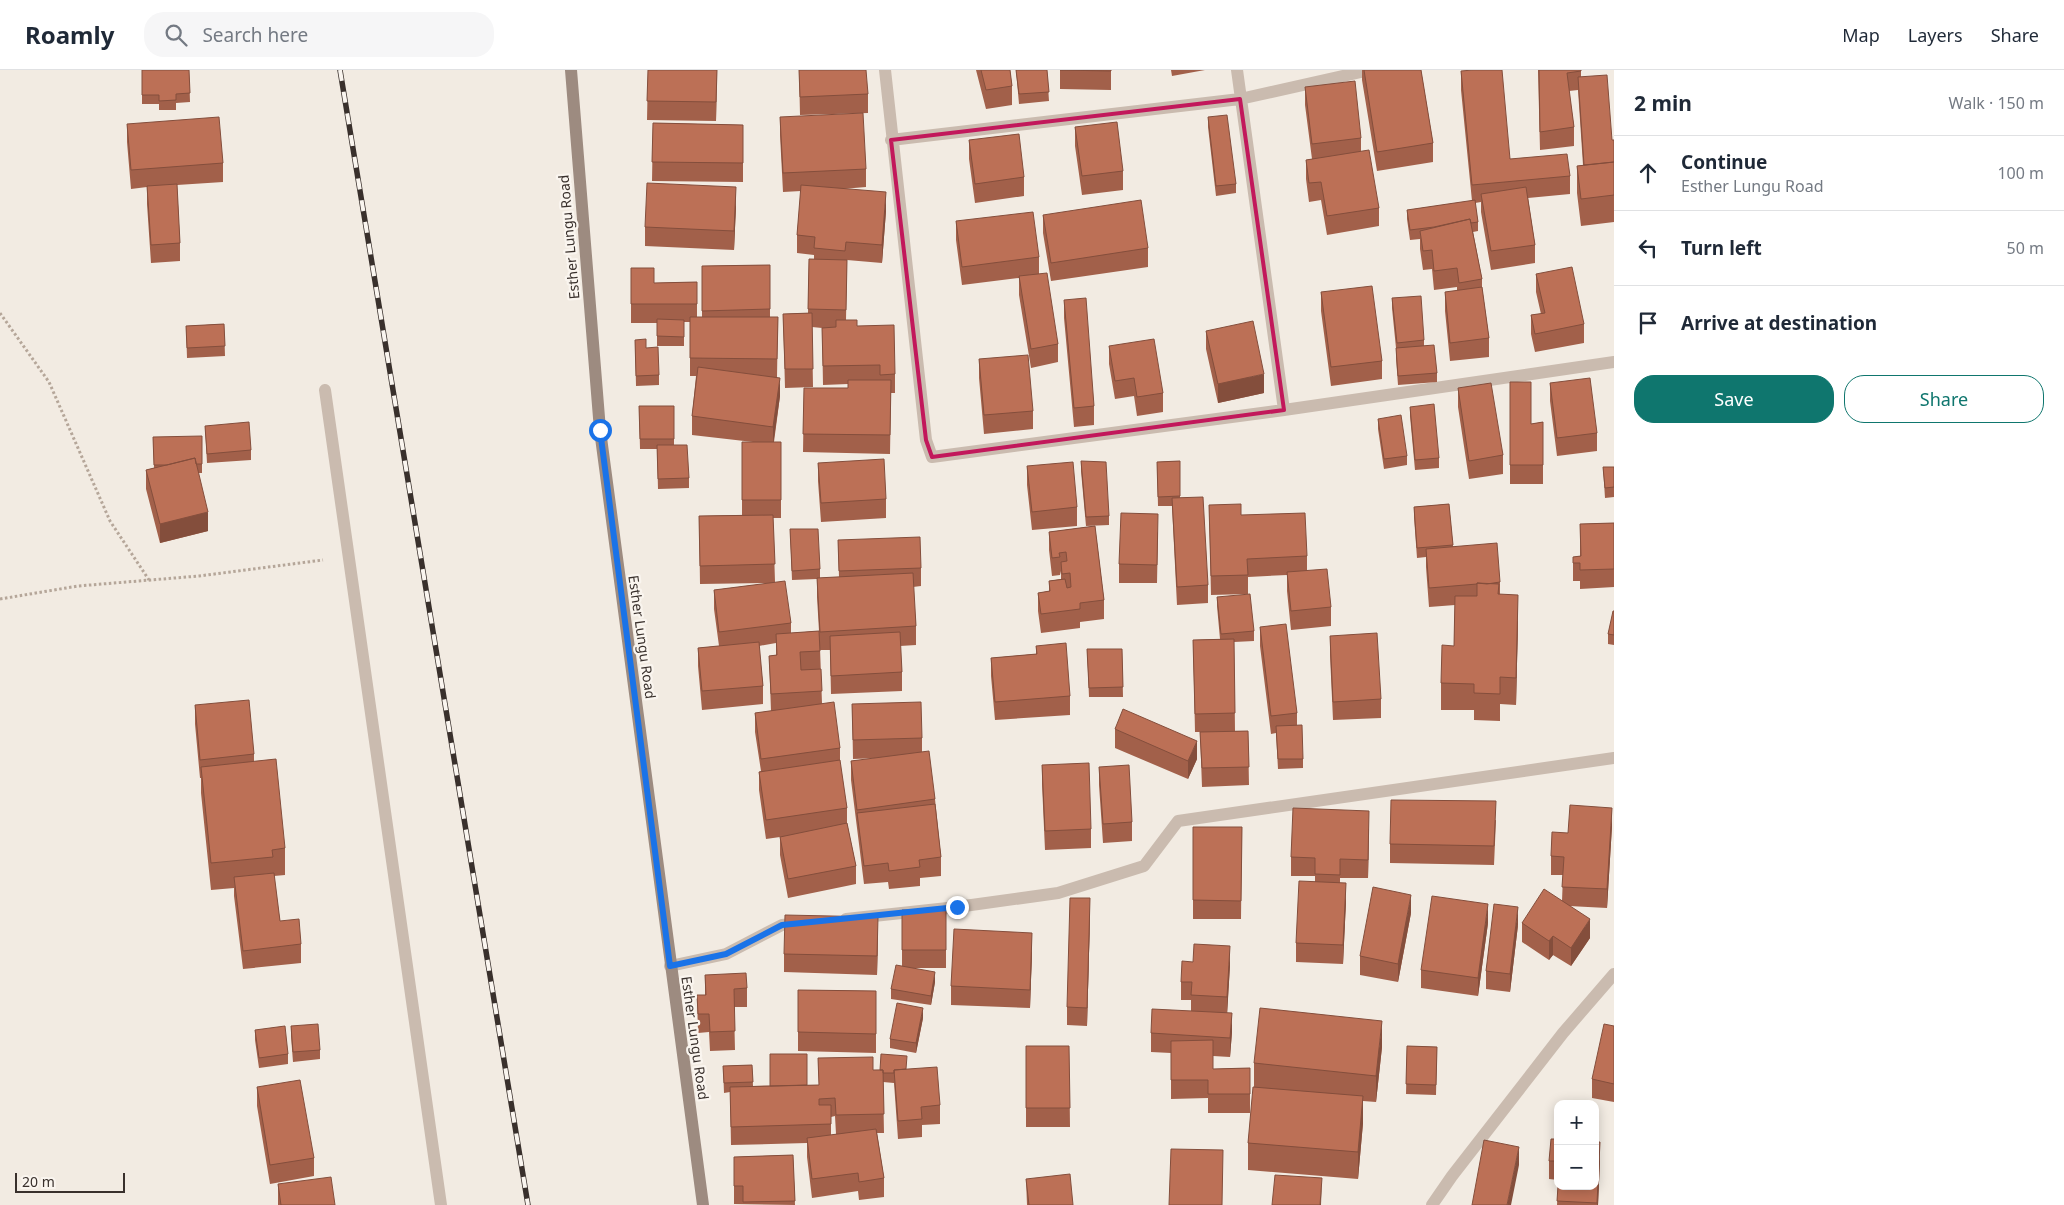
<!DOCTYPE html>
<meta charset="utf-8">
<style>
:root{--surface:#fff;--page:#f6f6f7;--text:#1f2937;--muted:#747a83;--line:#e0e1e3;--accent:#0f766e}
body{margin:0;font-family:"Noto Sans",sans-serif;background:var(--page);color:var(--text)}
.controls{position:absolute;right:15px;bottom:15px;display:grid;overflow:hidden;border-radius:10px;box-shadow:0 2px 12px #0003}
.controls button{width:45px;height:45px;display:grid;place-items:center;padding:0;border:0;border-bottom:1px solid var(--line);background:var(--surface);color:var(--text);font:25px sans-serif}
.scale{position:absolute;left:15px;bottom:12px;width:110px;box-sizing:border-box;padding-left:5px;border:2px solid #39302c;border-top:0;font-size:14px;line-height:18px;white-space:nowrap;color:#39302c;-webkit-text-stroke:4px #faf5ef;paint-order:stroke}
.stop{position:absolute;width:15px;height:15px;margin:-11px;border:4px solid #1a73e8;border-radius:50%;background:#fff}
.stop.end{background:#1a73e8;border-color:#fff;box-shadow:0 1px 5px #0008}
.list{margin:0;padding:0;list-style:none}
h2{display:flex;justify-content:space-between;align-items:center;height:65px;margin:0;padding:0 20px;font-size:21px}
h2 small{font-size:16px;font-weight:400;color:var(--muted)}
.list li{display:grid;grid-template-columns:32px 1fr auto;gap:15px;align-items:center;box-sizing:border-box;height:75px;padding:0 20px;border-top:1px solid var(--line)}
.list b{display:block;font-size:19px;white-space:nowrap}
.list p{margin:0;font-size:16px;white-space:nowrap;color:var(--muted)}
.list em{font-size:16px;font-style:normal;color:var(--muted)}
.actions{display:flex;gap:10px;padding:15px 20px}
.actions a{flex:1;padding:11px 0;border:1px solid var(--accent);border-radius:20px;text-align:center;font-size:18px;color:var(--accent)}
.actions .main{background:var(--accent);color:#fff}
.icon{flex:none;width:28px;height:28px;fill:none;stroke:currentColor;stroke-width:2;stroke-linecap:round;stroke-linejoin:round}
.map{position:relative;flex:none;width:1614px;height:1135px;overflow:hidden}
header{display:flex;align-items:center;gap:30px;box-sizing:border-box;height:70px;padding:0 25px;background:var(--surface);border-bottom:1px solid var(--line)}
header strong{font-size:24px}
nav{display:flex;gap:28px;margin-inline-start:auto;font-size:18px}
.search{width:350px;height:45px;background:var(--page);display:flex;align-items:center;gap:12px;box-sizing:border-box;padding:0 18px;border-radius:20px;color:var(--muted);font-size:19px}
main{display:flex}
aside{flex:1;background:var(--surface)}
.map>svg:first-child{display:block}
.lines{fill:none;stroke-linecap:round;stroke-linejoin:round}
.path{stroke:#b5a699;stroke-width:3;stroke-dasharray:2.5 2.5;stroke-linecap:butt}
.street{stroke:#cabbaf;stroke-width:12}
.secondary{stroke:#9d8b80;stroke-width:12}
.rail-casing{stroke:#39302c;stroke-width:5.5}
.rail{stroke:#faf5ef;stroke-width:4;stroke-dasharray:11;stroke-linecap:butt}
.wall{fill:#a2604a;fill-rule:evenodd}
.shaded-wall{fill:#844e3c}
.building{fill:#bc7056;stroke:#844e3c}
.route{stroke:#1a73e8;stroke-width:6}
.marked{fill:none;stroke:#c2185b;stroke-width:4;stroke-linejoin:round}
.labels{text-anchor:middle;stroke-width:4.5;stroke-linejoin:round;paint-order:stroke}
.street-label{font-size:14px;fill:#39302c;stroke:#faf5ef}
</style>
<header>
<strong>Roamly</strong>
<div class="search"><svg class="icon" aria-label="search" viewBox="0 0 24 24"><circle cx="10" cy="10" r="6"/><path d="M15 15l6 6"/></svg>Search here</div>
<nav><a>Map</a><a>Layers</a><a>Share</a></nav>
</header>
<main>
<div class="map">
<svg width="1614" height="1135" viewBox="0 0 1614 1135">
<rect width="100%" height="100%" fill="#f2ebe2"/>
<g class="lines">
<!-- path -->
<path class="path" d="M0,243L49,312L110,451L149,510
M0,529L78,516L199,506L323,490"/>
<!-- street -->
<path class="street" d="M885,0L926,370L932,387L1284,340L1614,292
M1237,0L1284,340
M891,70L1240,29L1370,0
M325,320L441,1135
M846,849L957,837L1058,823L1144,796L1178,751L1614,688
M670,896L726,884L782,855L802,853
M1432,1135L1452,1106L1563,963L1614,904"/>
<!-- secondary -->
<path class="secondary" d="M571,0L600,360L703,1135"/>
<defs>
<path id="rail" d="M340,0L528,1135"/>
</defs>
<!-- rail casing -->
<use href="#rail" class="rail-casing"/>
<!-- rail -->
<use href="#rail" class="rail"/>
</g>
<!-- wall -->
<path class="wall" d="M142,0H189L190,32L176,33V40H159V34H142Z
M648,0H717L716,51L647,50Z
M799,0L868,24V43L800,45Z
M976,0H1010L1012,16V35L986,39Z
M1016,0H1047L1049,31L1019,34Z
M1060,0H1111V20L1060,19Z
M1171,0H1205L1172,6Z
M1362,0H1421L1433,73V92L1377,101L1362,10Z
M1538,0H1581V7L1612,70H1614V152L1581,156L1577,123V96L1583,95L1578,20L1569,21L1574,57V76L1540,80Z
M1461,1L1510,89L1570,106V124L1528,128L1535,175V193L1491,200L1481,142V132L1475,133L1478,152V161L1473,162L1482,209V217L1489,268V287L1450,291L1445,241V222L1457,221V217L1434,220L1432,199L1423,200L1420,179V169L1410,170L1407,149V140L1472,131L1461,20Z
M1305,17L1361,68V81L1379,138V156L1327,165L1321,130L1309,132L1306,109V90L1312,89L1305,35Z
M780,47L866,99V117L842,119L886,141L882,193L847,190L846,250L857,256L895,304V323H891L890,384L803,382L804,318H848V314L823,315L822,258L812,257L813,317L785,318L783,244L808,243L809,189H814V185L797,183V165L801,121L783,122L780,65Z
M1208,47L1236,114V123L1216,126L1208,57Z
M653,53L743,55V112L652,111Z
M127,54L223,93V112L177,115L180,173V191L151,193L147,134V117L131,119L127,72Z
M1075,57L1123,101V120L1082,125L1075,76Z
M969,70L1024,107V126L975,133L969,89Z
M736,136L734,180L645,176V157Z
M1043,145L1148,178V197L1051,211L1043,163Z
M956,151L1039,187V204L1058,274V292L1031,298L1019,225V208L962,215L956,170Z
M770,195V247H778L777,307L780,326L774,372H781V448H773L775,512L791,553V563L819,561L817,527V509L792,510L790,459L820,499V508L839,507L838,470L921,498V516L913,517L916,556V575L900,576L902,602V621L831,624L830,580H820V578L822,633L840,678V694L847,738V753L856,796V814L788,828L780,785V767L766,769L759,720V702L761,701L755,662V643L771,641L769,586L776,585V573L759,576L763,616V634L702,640L698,596V578L719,576L714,539V520L769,513L700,514L699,446L742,445V372H753L692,365V346L696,306H690V252H684V276H657V253H631V198L654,213L697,212V247H702V196Z
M1536,204L1584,254V273L1535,282L1531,264V245L1541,244L1536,222Z
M1321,222L1382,291V309L1331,316L1321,241Z
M1392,228L1424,270V276L1437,303V312L1398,315L1396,288V278L1392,238Z
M1064,230L1094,336V355L1074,357L1064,248Z
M224,254L225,286L187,288L186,256Z
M1206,261L1264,323L1218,333L1206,279Z
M635,270L646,278L659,305V315L636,316Z
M1109,276L1163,323V342L1137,346L1134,326L1115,329L1109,294Z
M979,289L1033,341V359L984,364L979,308Z
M1510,312L1531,354L1543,352V414H1510Z
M1550,313L1597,363V381L1557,386L1550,331Z
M1458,318L1503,385V404L1469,409L1458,337Z
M639,336H674V375L689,408V418L658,419L657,379H640Z
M1410,337L1439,388V398L1415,400L1410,346Z
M1378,349L1407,386V395L1384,399L1378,359Z
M205,356L251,380V390L207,393Z
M153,367L202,394V403H198L208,461L160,473L146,419V400L154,398Z
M1081,391L1109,446V455L1086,456L1081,401Z
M1180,391V428L1208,515V533L1177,535L1172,436H1158L1157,392Z
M818,393L886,429V448L821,452L818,411Z
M1027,396L1077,437V456L1032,460L1027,415Z
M1603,397H1614V427L1605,428Z
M1449,434L1453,476L1500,512V524L1518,552L1516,635L1500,634V651L1474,650V640H1441V613L1454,576L1455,535L1429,537L1426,497V487L1417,488L1414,447V437Z
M1209,435L1241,445L1307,486V500L1331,537V556L1291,560L1287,521V505L1248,507V524L1211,525Z
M1614,453V517L1580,519V511H1573V487L1580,486V454Z
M1095,456L1104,530V549L1080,552V558L1041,563L1038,541V523L1049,521V511L1061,509V501L1060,505L1052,506L1049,480V462Z
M1158,462L1157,513H1119V494Z
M1217,527L1254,561V571L1234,572L1235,661H1248L1249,715L1202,717L1200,662H1195L1193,570L1220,569L1217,536Z
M1614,541V575L1608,574V564Z
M1260,557L1297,643V655L1303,689V698L1278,699L1276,663L1271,664L1260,576Z
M1330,566L1381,629V648L1333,650L1330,585Z
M1036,576L1070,626V645L995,650L991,606V588L1036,584Z
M1087,579H1122L1123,627H1089Z
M852,634L922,668V682L935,729L941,787V806L920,808V816L889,819L888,812L864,814L851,710V691L880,688L853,689Z
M195,635L254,684V691L285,778V805L274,806L280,851L301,874V893L243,899L234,826V818L211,820L201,723V708H200L195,654Z
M1115,659L1197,689L1188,709L1115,678Z
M1042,695L1091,759V778L1045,780L1042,714Z
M1099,697L1132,752V771L1103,773L1099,715Z
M1496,750L1494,795L1390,793V774Z
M1612,756L1607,838L1569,836L1590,868L1571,896L1553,885L1549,890L1522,872V853L1562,831L1563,805H1551V786L1568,763Z
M1193,757H1242L1241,849H1193Z
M1369,759L1368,808H1340V813L1346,831L1343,894L1296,892V873L1315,812V806H1291V787Z
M902,840H946V898H914L935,912L931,935L891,929V919L902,896Z
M1411,843L1398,912L1360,905V886Z
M1090,847L1087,956L1067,955V937Z
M1488,853L1478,926L1421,918V900Z
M1518,855L1510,922L1486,919V901Z
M878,866L877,905L784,902V884Z
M1032,882L1030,938L951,935V916Z
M1230,895L1227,943L1232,962L1230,987L1213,986V999L1250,998V1043H1208V1028L1171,1029V983L1151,982V963L1191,941V930H1181V912Z
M705,905L747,918V937H734L735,980L710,981L709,962L698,963L697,925H705Z
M798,920L876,921V983L798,981Z
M923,948L916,983L890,978V969Z
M291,956L320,980V989L293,992L291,966Z
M1614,956V1032L1592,1028V1009Z
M255,960L288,984V994L259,998L255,970Z
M1026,976H1069L1070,1057H1026Z
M1407,976L1437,977L1436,1025L1406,1024Z
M1382,977L1376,1032L1363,1031V1053L1358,1109L1248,1100V1073L1254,1017V993Z
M818,988L873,1000L907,999L940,1035V1054L922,1055V1067L898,1069L894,1013L883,1012L884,1063H877L884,1108V1127L859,1130L858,1121L812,1128L807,1087V1073L731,1075L730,1022L724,1023L723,996L752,995L753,1016L819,1015ZM835,1046L836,1064H840L831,1065V1047Z
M257,1017L314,1088V1106L270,1114L257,1036Z
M1558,1069V1110L1549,1109V1091Z
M793,1085L795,1135L734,1134V1087Z
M1600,1090L1598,1135H1557L1558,1116Z
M1026,1109L1073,1135H1027Z
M278,1114L335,1135H278Z"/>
<!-- shaded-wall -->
<path class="shaded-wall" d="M717,0L716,51V32Z
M736,117V136L734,180V161Z
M886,122V141L882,193V175Z
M1264,304V323L1218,333V314Z
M780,308V326L773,375V357Z
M208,442V461L160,473V454Z
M1518,525V552L1516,635V608Z
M1197,671V689L1188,709V691Z
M1612,738V756L1607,838V819Z
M1369,741V759L1368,808V790Z
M1346,813V831L1343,894V875Z
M1411,825V843L1398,912V894Z
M1090,828V847L1087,956V938Z
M1488,834V853L1478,926V908Z
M1518,837V855L1510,922V904Z
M878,847V866L877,905V886Z
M1590,849V868L1571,896V878Z
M1032,863V882L1030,938V920Z
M1553,866V885L1549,890V871Z
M1230,876V895L1227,946V927Z
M935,902V912L931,935V926Z
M923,938V948L916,983V973Z
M1232,943V962L1230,987V968Z
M1382,951V977L1376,1032V1006Z
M1363,1026V1053L1358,1109V1082Z
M1600,1072V1090L1598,1135H1597Z
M1519,1077V1095L1511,1135H1507Z
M1322,1108L1321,1135H1320Z"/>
<!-- building -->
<path class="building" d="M142,0H189L190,23L176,24V30L159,31V25H142Z
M648,0H717L716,32L647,31Z
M799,0H866L868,24L800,27Z
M981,0H1010L1012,16L986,20Z
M1016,0H1047L1049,22L1019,24Z
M1060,0H1111V1Z
M1364,0H1421L1433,73L1377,82Z
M1473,0H1502L1510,89L1567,84L1570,106L1472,115L1461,1Z
M1539,0H1581V1L1567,3L1574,57L1540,62Z
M1607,5L1612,70H1614V92L1584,95L1578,7Z
M1355,11L1361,68L1312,74L1305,17Z
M863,43L866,99L783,103L780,47Z
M1227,45L1236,114L1216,116L1208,47Z
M219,47L223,93L131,100L127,54Z
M1117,52L1123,101L1082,106L1075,57Z
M653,53L743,55V93L652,92Z
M1019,64L1024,107L975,114L969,70Z
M1369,80L1379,138L1327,146L1321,112L1309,113L1306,90Z
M1614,92V125L1581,129L1577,96Z
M647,113L736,117L734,161L645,157Z
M177,114L180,173L151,175L147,116Z
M801,115L886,122L882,175L846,172L845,181L814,178L815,167L797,165Z
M1526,117L1535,175L1491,181L1481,124Z
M1141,130L1148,178L1051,193L1043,145Z
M1475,130L1478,152L1471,153L1470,149L1434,157L1410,160L1407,140Z
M1033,142L1039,187L962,197L956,151Z
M1470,149L1482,209L1459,213L1457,198L1434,201L1432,180L1423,181L1420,161Z
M809,189L847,190L846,240L808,239Z
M770,195V239L702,241V196Z
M1572,197L1584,254L1535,264L1531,245L1545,243L1536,204Z
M631,198H654V213L697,212V234H631Z
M1047,203L1058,274L1031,279L1019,206Z
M1372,216L1382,291L1331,297L1321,222Z
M1482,217L1489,268L1450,273L1445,222Z
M1421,226L1424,270L1397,273L1392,228Z
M1086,228L1094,336L1074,338L1064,230Z
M812,243L813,299H785L783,244Z
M690,247H778L777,289L690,288Z
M657,249L684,250V267L657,266Z
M836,250H857V256L894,255L895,304L880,305V295L823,296L822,258L836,257Z
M1253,251L1264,304L1218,314L1206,261Z
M224,254L225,276L187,278L186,256Z
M646,269V278L658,277L659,305L636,306L635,270Z
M1154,269L1163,323L1137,327L1134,308L1115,311L1109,276Z
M1434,275L1437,303L1398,306L1396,278Z
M1028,285L1033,341L984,345L979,289Z
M698,297L780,308L773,357L692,346Z
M1590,308L1597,363L1557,368L1550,313Z
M848,310H891L890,365L803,364L804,318H848Z
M1510,312H1531V354L1543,352V395H1510Z
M1491,313L1503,385L1469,391L1458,318Z
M1434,334L1439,388L1415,390L1410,337Z
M639,336H674V369H640Z
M1401,345L1407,386L1384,389L1378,349Z
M249,352L251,380L207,384L205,356Z
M202,366V394H196L195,388L167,395H154L153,367Z
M742,372H781V430H742Z
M657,375H687L689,408L658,409Z
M195,388L208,442L160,454L146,400Z
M884,389L886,429L821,433L818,393Z
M1081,391L1106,392L1109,446L1086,447Z
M1180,391V426L1158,427L1157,392Z
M1073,392L1077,437L1032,442L1027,396Z
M1603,397H1614V417L1605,418Z
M1203,427L1208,515L1177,517L1172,428Z
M1241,434V445L1305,443L1307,486L1247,489L1248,505L1211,506L1209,435Z
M1449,434L1453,475L1417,478L1414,437Z
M1121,443L1158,444L1157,495L1119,494Z
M773,445L775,494L700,496L699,446Z
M1614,453V499L1580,500V493H1573V487L1581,486L1580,454Z
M1095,456L1104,530L1080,533V539L1041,544L1038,523L1050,521L1049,511L1065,509L1067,518L1071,517L1070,503L1062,504L1061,492L1067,491L1066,482L1059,483L1060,487L1052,488L1049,462Z
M790,459H818L820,499L792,501Z
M920,467L921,498L839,501L838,470Z
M1497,473L1500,512L1487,514L1477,513V514L1429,518L1426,479Z
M1327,499L1331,537L1291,541L1287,502Z
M913,503L916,556L820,562L817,508Z
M785,511L791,553L719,562L714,520Z
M1477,513L1499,514L1498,524L1518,525L1516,608L1500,607V624L1474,623V614L1441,613L1442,575L1454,576L1455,526H1477Z
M1250,524L1254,561L1221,564L1217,527Z
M1613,541H1614V565L1608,564Z
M1286,554L1297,643L1271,646L1260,557Z
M819,561L820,581L800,582L801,600L821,599L822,621L771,624L769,586L777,585L776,564Z
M900,562L902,602L831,606L830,566Z
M1377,563L1381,629L1333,632L1330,566Z
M1234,569L1235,643L1195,644L1193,570Z
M759,572L763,616L702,621L698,578Z
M1066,573L1070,626L995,632L991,588L1037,584L1036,576Z
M1087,579H1122L1123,617L1089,618Z
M249,630L254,684L200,690L195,635Z
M834,632L840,678L761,689L755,643Z
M921,632L922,668L853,670L852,634Z
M1123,639L1197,671L1188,691L1115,659Z
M1302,655L1303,689H1278L1276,656Z
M1248,661L1249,697L1202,698L1200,662Z
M929,681L935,729L857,740L851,691Z
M276,689L285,778L272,780L273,787L211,793L201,697Z
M840,690L847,738L766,750L759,702Z
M1089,693L1091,759L1045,761L1042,695Z
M1129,695L1132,752L1103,754L1099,697Z
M1391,730L1496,731L1494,776L1390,774Z
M935,734L941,787L919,790L920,797L889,801L888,793L864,796L857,743Z
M1570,735L1612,738L1607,819L1562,817L1564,787L1551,786L1552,762L1568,763Z
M1293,738L1369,741L1368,790L1340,789V805L1315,804V788L1291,787Z
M847,753L856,796L788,809L780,767Z
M1193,757H1242L1241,831L1193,830Z
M274,803L280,851L299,849L301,874L243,881L234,807Z
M1299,811L1346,813L1343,875L1296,873Z
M1373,817L1411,825L1398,894L1360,886Z
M1544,819L1590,849L1571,878L1553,866L1549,871L1522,853Z
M1432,826L1488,834L1478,908L1421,900Z
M1070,828H1090L1087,938L1067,937Z
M1494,834L1518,837L1510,904L1486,901Z
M902,840H946V880H902Z
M785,845L878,847L877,886L784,884Z
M954,859L1032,863L1030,920L951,916Z
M1194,874L1230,876L1227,927L1191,925L1192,912H1181L1182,891L1193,892Z
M896,895L935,902L931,926L891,919Z
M746,903L747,918L734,919L735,961L710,962L709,944H698L697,925H706L705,905Z
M798,920L876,921V964L798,962Z
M897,933L923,938L916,973L890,969Z
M1260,938L1382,951L1376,1006L1254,993Z
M1152,939L1232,943L1230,968L1151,963Z
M318,954L320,980L293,982L291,956Z
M1604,954L1614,956V1014L1592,1009Z
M285,956L288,984L259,988L255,960Z
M1213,970V999L1250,998V1024H1208V1010H1171V971Z
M1026,976H1069L1070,1038H1026Z
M1407,976L1437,977L1436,1015L1406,1014Z
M770,984H807V1015L770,1016Z
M881,984L907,986L906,999L894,1000V1003H883V1000H880Z
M873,987V1000H883L884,1044L836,1045L835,1028L819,1029V1035H831V1054L731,1057L730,1017L819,1015L818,988Z
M752,995L753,1012L724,1013L723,996Z
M937,997L940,1035L921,1037L922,1049L898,1051L894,1000Z
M300,1010L314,1088L270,1095L257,1017Z
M1253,1017L1363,1026L1358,1082L1248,1073Z
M876,1059L884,1108L859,1112L858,1103L812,1109L807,1068Z
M1551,1069H1558V1091H1549Z
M1484,1070L1519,1077L1507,1135H1472Z
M1595,1072H1600L1597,1133L1557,1131L1558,1116H1595Z
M1171,1079L1223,1080L1222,1135H1169Z
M793,1085L795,1131L743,1132V1116H734V1087Z
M1070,1104L1073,1135H1029L1026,1109Z
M1275,1105L1322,1108L1320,1135H1272Z
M331,1107L335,1135H281L278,1114Z"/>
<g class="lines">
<!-- route -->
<path class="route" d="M600,360L670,896L726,884L782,855L957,837"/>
</g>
<!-- marked area -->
<path class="marked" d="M1240,29L1284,340L932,387L926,370L891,70Z"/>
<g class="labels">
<!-- street labels -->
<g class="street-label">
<text transform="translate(569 167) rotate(-95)" y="5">Esther Lungu Road</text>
<text transform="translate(642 567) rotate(82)" y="5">Esther Lungu Road</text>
<text transform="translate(695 968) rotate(82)" y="5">Esther Lungu Road</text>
</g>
</g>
</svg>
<div class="controls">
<button>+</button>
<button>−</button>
</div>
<div class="scale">20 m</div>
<div class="stop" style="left:600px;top:360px"></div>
<div class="stop end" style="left:957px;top:837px"></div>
</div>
<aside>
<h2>2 min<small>Walk · 150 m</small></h2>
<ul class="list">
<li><svg class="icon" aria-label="ahead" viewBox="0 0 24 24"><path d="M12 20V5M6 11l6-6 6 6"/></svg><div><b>Continue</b><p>Esther Lungu Road</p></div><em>100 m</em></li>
<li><svg class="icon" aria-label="left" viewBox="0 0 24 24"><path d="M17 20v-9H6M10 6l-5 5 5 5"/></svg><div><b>Turn left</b></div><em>50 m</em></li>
<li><svg class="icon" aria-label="arrive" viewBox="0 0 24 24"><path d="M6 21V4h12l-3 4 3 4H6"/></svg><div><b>Arrive at destination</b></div></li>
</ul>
<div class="actions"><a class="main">Save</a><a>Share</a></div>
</aside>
</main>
